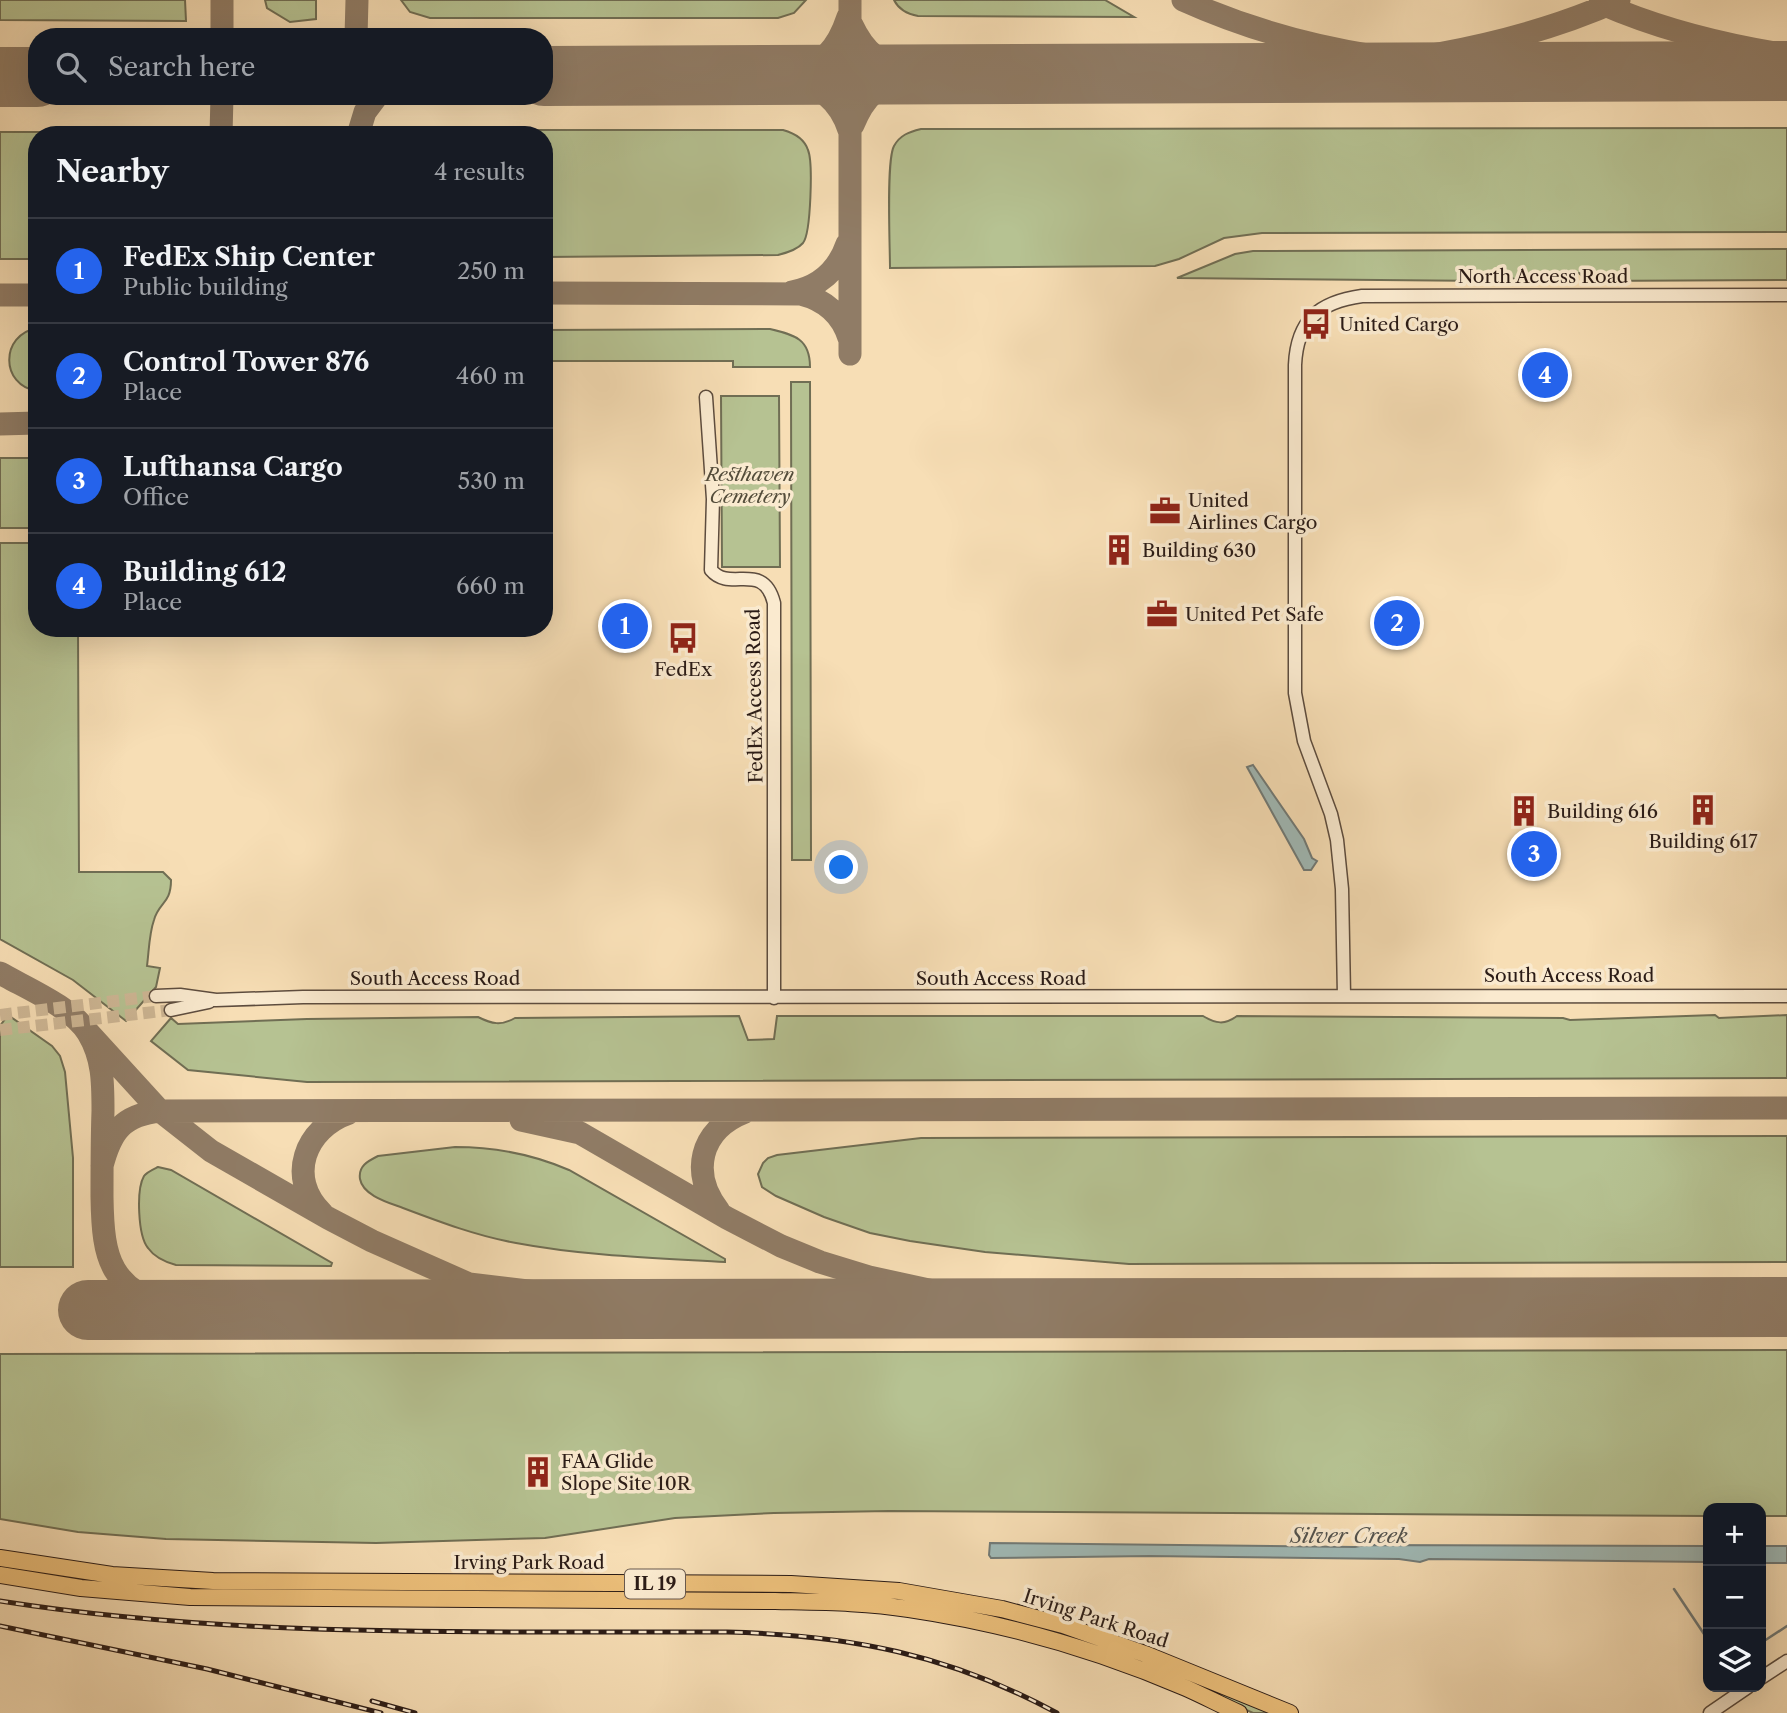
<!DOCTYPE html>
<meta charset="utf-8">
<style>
:root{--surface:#171b24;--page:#242831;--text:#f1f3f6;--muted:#9ea1a6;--line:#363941;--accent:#2563eb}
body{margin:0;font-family:"Libre Caslon Text",serif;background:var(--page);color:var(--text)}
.controls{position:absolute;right:21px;bottom:21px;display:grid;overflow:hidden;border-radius:14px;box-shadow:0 7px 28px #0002}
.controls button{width:63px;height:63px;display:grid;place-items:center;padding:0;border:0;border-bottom:2px solid var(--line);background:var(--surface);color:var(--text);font:35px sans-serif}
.you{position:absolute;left:842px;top:868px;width:24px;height:24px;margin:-18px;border:5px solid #fff;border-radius:50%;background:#1a73e8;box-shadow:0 0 0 10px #1a73e833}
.badge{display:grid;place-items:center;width:46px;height:46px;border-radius:50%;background:var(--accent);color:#fff;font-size:23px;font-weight:700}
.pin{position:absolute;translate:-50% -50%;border:4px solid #fff;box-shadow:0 2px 7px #0006}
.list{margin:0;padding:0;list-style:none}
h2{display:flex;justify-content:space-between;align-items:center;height:91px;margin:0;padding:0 28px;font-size:30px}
h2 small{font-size:23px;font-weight:400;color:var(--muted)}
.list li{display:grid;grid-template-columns:46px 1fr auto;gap:21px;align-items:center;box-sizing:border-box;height:105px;padding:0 28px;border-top:2px solid var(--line)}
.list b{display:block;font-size:26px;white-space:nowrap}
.list p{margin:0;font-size:23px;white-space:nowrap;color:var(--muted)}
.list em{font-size:23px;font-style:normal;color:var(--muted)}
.icon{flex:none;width:38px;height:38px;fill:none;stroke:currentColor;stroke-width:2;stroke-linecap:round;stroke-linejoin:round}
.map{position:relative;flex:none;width:1787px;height:1713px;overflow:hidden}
.search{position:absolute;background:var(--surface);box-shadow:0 7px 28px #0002;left:28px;top:28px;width:525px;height:77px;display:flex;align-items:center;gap:18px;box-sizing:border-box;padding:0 24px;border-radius:28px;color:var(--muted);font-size:26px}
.panel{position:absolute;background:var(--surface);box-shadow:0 7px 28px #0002;left:28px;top:126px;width:525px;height:511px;border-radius:28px}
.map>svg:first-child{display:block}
.green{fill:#b6c292;stroke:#706e54;stroke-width:2}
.water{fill:#a0bab7;stroke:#717a77;stroke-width:2}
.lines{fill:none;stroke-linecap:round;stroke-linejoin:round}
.stream{stroke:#717a77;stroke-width:2.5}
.taxiway{stroke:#907c66;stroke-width:23}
.runway{stroke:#907c66;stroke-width:60}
.minor-tunnel{stroke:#ceb795;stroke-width:12;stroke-dasharray:12 6;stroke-linecap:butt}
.minor-casing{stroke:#5d4c3e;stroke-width:15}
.major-casing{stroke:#2a1b16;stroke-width:18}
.minor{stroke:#faeacf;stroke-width:12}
.major{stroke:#ecbf7a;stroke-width:16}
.rail-casing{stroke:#2a1b16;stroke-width:5}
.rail{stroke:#faeacf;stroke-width:2.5;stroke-dasharray:8;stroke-linecap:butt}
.labels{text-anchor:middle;stroke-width:7;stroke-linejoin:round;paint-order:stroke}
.shield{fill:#faeacf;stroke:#68594e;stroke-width:2}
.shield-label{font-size:18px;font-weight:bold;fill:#2a1b16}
.street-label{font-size:19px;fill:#2a1b16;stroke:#faeacf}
.poi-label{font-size:19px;fill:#2a1b16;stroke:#faeacf;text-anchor:start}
.park-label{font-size:19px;font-style:italic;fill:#544d3b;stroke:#faeacf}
.water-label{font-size:21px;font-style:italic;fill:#53534e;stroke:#faeacf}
</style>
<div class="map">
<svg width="1787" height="1713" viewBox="0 0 1787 1713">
<rect width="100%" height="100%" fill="#f7deb5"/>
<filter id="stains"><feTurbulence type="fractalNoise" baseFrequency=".00286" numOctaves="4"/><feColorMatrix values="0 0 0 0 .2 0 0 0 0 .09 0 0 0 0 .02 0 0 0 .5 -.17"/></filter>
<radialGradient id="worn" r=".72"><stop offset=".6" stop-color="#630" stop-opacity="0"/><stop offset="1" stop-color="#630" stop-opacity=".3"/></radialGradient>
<!-- green -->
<path class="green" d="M0,0H185L186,21L0,20Z
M265,0H316V19L290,22L267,8Z
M401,0H806L794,13L778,18H430L410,12Z
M894,0H1105L1134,17L918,16C907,14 899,10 894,0Z
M1787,128V232L1262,233L1224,238L1179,259L1155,266L890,268C890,246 886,160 894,146C900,135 909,132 921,129Z
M423,130H783C794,133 804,138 808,150C813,162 811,233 803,243C797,250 786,253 778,255L544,257V135H415Z
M0,132H177L182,135H37V259H0Z
M1787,249V280L1587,281L1579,273H1566L1556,281H1516L1509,275H1499L1489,281L1177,278L1235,254L1253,251Z
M37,328V391C0,385 0,335 37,328Z
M770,329C795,335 810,339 810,367H733V361H544V330Z
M791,382H810L811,860H792Z
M721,396H779L780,567H722Z
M0,458H37V528H0Z
M0,543H37V628H78L79,872H163L171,880C171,904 159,902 154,920C149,934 149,951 147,966L160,968L156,987L126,1021L73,980L0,939Z
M8,1015L52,1046L60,1056L65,1072L73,1158V1267H0V1026Z
M1715,1015L1719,1018L1787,1015V1078L307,1082L188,1070L151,1041L171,1018L178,1024L307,1019L478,1017C492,1024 501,1026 515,1018L739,1016L748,1040L774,1039L777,1016H1203C1216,1024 1225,1025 1237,1016L1563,1018L1570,1020Z
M1787,1136V1262L1129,1264L985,1252L910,1241L870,1233L824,1217L776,1196L762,1187L758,1174L763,1163L768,1158L777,1155L921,1138Z
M455,1147C496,1147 532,1154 569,1170L725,1259V1262C655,1258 585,1256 516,1243C477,1236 440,1222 403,1208C390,1203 363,1196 360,1179C358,1166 368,1161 378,1156Z
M158,1167L171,1170L332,1263L331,1266L176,1265C165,1262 155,1258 148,1248C138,1236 136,1190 144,1176C147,1172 154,1169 158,1167Z
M1787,1350V1516H1761V1508H1708V1516L889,1511L774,1513L675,1518L545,1538L376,1543L166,1539L78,1532L0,1519V1354Z
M0,1565L588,1589V1594L238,1593L119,1587L0,1570Z
M621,1589C741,1590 862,1586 980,1611C1082,1633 1177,1675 1274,1713H1253L1193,1686L997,1620L621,1595Z"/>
<!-- water -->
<path class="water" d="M1253,765L1304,839L1312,858L1317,861L1311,870H1304L1247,767Z
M990,1543L1355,1547L1365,1545L1708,1546V1562L1429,1559L1420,1562L1399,1559L1149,1556L991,1558L989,1555Z
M1761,1546H1787V1563H1761Z"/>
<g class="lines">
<!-- stream -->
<path class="stream" d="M1674,1589L1708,1640
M1761,1643L1787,1626"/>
<!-- taxiway -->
<path class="taxiway" d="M222,0V37
M850,0V354
M1183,0C1243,27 1309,46 1374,56
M1600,3C1659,29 1723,45 1787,55
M852,25C865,53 880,62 907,75
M356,37L357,0
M1429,62L1553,72
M1229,73C1267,71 1305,71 1342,67C1436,58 1532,39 1619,0
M790,76C824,60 836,53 848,17
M790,76C819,87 839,99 849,130
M853,125C866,93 877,88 907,75
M221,135L222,96
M358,135L365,112L377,96
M792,292C819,287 838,270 847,244
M544,293L801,294C825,300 842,315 849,338
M0,295H37
M0,424L37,423
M0,973C26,988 72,1007 88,1033C103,1058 103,1082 103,1111C102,1139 102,1168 102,1197C103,1262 110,1288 176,1310
M87,1031L160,1111L211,1151L328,1218L372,1241L469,1284L620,1302L729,1309
M521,1120L580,1133L727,1218L781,1246L820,1262L869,1277L947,1294L1145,1309
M102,1166C111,1131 123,1115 160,1111L1787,1108
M719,1211C690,1174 699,1130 745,1112
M322,1213C286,1178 305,1128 349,1113"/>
<!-- runway -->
<path class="runway" d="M544,76L1787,71
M0,77H37
M88,1310L1787,1307"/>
<!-- minor-tunnel -->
<path class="minor-tunnel" d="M0,1015L156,996
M0,1030L171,1010"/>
<defs>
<path id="minor" d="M706,397L713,499L711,570C730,593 763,560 774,603V998
M156,996L180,995L216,1000L303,997L1787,996
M1344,996L1342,889L1337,840L1331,814L1304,741L1295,693V365C1297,320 1319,302 1362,296L1787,295
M171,1010L209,1002
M1761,1678L1787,1661
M1710,1713L1748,1687"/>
<path id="major" d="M0,1558L112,1575L213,1581L791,1584L899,1591L1002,1609L1063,1625L1145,1654L1290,1713
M0,1575L81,1588L190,1597L775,1601C820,1602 865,1602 909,1609C1004,1623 1098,1650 1186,1688C1204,1696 1221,1705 1239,1713"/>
</defs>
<!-- minor casing -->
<use href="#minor" class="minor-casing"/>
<!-- major casing -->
<use href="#major" class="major-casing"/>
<!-- minor -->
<use href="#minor" class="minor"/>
<!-- major -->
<use href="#major" class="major"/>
<defs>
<path id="rail" d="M0,1601C241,1639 484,1631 727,1632C849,1635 948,1654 1057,1713
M0,1626L207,1669L381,1713
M372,1701L415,1713"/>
</defs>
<!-- rail casing -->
<use href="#rail" class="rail-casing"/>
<!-- rail -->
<use href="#rail" class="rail"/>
</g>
<!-- icons -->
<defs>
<symbol id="bus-bare" viewBox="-9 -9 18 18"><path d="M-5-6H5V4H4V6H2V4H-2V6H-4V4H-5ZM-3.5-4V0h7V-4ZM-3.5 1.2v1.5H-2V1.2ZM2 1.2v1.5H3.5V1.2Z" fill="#8f2418" stroke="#faeacf" stroke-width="2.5" paint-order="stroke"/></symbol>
<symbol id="office-bare" viewBox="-9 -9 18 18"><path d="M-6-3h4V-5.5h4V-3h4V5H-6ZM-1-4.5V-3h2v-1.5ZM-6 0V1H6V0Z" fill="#8f2418" stroke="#faeacf" stroke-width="2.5" paint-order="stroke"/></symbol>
<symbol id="building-bare" viewBox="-9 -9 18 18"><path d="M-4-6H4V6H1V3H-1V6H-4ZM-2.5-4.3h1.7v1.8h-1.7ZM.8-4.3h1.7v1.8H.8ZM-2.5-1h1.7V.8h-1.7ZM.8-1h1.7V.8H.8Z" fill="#8f2418" stroke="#faeacf" stroke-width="2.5" paint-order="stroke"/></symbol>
</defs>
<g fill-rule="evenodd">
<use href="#bus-bare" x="1294" y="302" width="44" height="44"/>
<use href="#office-bare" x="1143" y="489" width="44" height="44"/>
<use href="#building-bare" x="1097" y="528" width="44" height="44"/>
<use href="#office-bare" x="1140" y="592" width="44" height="44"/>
<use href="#bus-bare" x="661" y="616" width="44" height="44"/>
<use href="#building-bare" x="1681" y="788" width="44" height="44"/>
<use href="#building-bare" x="1502" y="789" width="44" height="44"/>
<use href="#building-bare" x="516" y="1450" width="44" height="44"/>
</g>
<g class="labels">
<!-- shield labels -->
<rect class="shield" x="625" y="1569.5" width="60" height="29" rx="5"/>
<g class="shield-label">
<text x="655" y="1590">IL 19</text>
</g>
<!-- street labels -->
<g class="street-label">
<text x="1543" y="283">North Access Road</text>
<text transform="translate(754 696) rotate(-91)" y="7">FedEx Access Road</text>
<text x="1569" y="982">South Access Road</text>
<text x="435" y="985">South Access Road</text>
<text x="1001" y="985">South Access Road</text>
<text x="529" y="1569">Irving Park Road</text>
<text transform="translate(1096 1618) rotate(18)" y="7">Irving Park Road</text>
</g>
<!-- poi labels -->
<g class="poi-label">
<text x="1339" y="331">United Cargo</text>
<text x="1188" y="507">United<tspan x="1188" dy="22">Airlines Cargo</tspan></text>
<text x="1142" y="557">Building 630</text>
<text x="1185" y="621">United Pet Safe</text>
<text x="683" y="676" text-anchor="middle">FedEx</text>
<text x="1547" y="818">Building 616</text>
<text x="1703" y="848" text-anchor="middle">Building 617</text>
<text x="561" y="1468">FAA Glide<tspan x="561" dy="22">Slope Site 10R</tspan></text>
</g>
<!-- park labels -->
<g class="park-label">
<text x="750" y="481">Resthaven<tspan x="750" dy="22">Cemetery</tspan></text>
</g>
<!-- water labels -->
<g class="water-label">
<text x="1349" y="1543">Silver Creek</text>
</g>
</g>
<rect width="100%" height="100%" filter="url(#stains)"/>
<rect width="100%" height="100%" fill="url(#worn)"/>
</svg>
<div class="controls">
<button>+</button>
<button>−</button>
<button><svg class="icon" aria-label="layers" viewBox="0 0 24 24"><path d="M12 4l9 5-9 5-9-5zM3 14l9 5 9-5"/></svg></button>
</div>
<div class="you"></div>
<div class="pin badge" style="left:625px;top:626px">1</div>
<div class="pin badge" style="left:1397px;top:623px">2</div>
<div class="pin badge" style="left:1534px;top:854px">3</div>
<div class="pin badge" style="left:1545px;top:375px">4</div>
<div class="search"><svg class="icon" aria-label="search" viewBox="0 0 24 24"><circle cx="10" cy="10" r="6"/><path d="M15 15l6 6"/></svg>Search here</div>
<section class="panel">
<h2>Nearby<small>4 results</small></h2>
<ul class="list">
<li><span class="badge">1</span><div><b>FedEx Ship Center</b><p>Public building</p></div><em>250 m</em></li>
<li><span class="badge">2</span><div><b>Control Tower 876</b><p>Place</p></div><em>460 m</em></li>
<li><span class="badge">3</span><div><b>Lufthansa Cargo</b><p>Office</p></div><em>530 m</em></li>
<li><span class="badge">4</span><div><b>Building 612</b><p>Place</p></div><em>660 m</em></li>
</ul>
</section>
</div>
